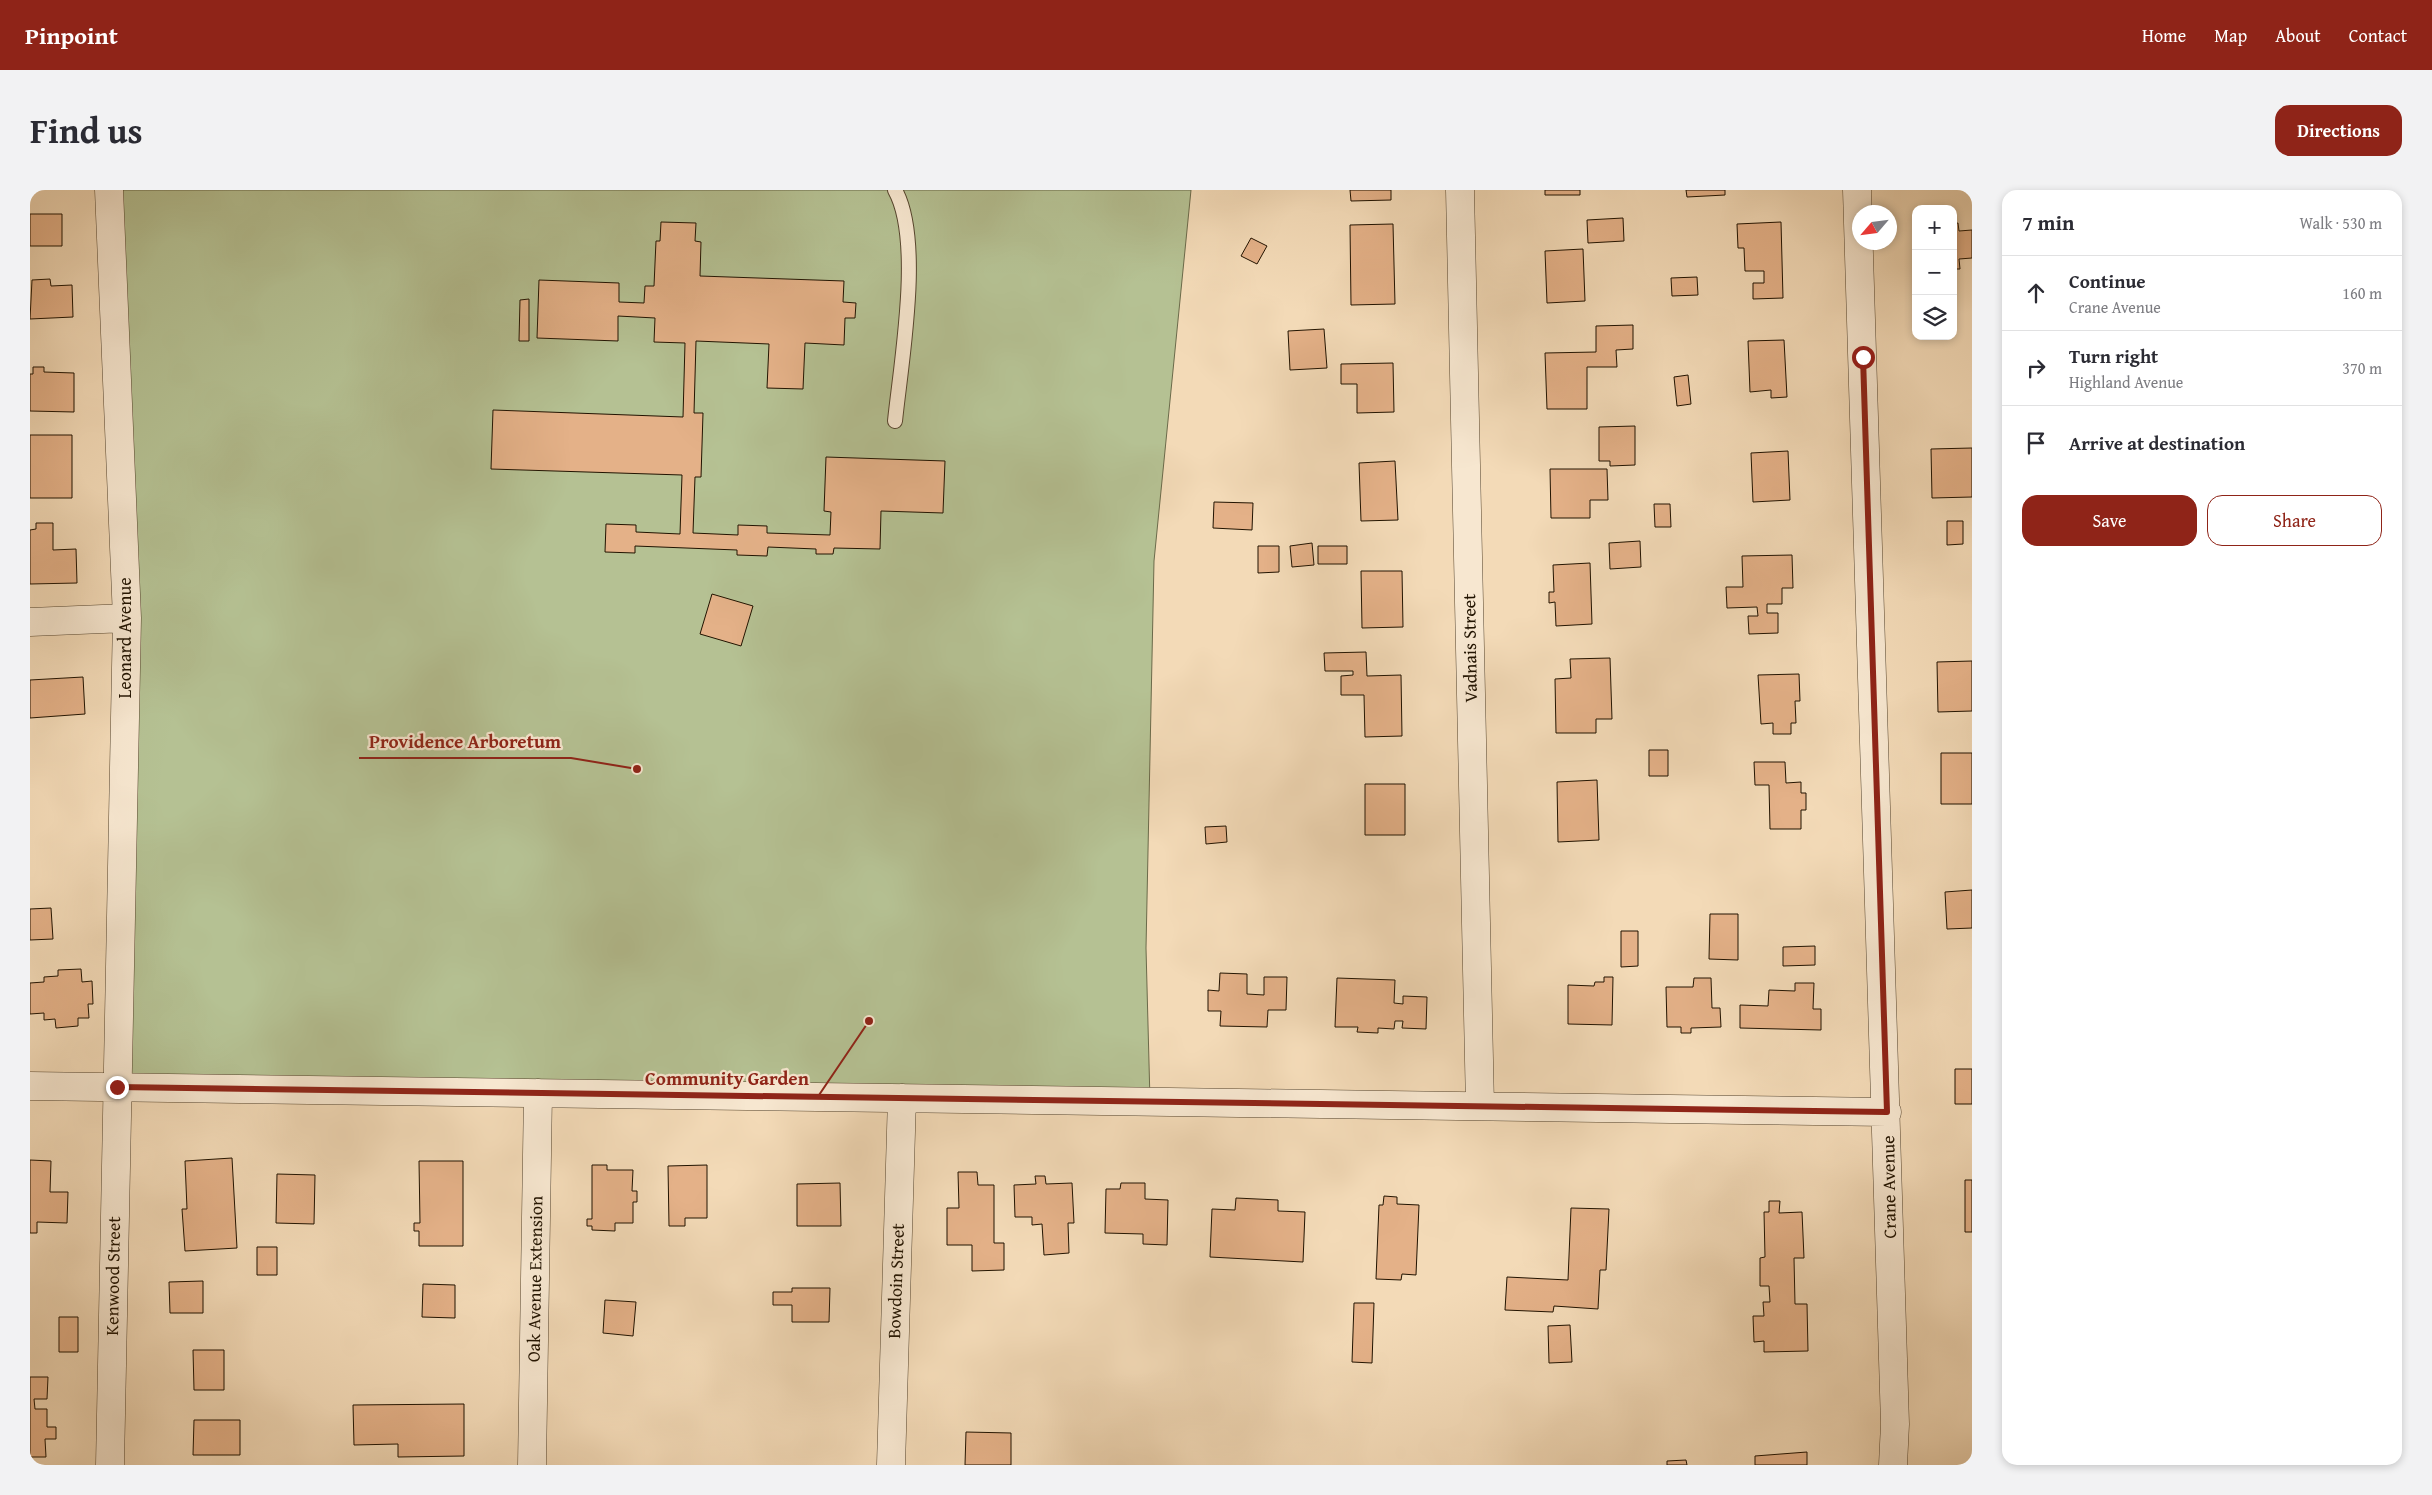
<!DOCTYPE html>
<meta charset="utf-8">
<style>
:root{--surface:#fff;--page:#f2f2f3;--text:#2b2b33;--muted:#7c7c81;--line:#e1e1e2;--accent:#8f2418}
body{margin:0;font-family:"Gentium Book Plus",serif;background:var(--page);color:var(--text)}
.controls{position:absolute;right:15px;top:15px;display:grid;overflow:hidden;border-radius:10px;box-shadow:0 2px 8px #0003}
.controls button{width:45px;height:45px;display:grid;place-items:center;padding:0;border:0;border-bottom:1px solid var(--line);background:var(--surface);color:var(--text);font:25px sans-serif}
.compass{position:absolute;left:1822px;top:15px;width:45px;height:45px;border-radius:50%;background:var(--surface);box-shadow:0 2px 8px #0003;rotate:242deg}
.stop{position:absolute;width:15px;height:15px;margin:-11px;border:4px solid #8f2418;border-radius:50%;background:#fff}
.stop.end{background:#8f2418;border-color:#fff;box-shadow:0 1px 5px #0008}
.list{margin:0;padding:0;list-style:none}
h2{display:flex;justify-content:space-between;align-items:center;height:65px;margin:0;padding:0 20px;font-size:21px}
h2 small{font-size:16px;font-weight:400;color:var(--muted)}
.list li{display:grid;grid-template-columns:32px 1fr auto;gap:15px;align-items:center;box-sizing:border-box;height:75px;padding:0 20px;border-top:1px solid var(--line)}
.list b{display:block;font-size:19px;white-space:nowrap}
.list p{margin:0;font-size:16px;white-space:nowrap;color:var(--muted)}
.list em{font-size:16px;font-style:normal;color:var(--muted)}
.actions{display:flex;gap:10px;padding:15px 20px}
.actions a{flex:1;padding:11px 0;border:1px solid var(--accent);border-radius:15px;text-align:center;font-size:18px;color:var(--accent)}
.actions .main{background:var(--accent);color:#fff}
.icon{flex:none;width:28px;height:28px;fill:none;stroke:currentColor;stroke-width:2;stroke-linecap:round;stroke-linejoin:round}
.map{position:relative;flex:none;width:1942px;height:1275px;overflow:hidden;border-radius:15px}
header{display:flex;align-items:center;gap:30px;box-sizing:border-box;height:70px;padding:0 25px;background:var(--accent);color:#fff}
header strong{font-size:24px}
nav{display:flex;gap:28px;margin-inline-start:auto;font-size:18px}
.intro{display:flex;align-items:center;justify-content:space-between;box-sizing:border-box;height:120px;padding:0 30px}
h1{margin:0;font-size:35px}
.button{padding:12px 22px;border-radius:15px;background:var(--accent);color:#fff;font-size:18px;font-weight:700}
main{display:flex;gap:30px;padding:0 30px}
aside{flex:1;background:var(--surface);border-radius:15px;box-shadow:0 2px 8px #0003}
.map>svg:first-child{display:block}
.green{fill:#b5c193;stroke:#6b6a4a}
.building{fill:#e4b188;stroke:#211300}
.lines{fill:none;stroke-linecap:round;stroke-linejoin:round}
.lane-casing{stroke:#56452e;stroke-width:16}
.street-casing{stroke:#56452e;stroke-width:29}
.lane{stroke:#f7e7d0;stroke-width:14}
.street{stroke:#f7e7d0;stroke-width:28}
.route{stroke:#8f2418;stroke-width:6}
.labels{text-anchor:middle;stroke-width:4.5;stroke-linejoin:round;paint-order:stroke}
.street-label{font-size:18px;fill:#211300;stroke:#f7e7d0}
.leader{fill:none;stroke:#8f2418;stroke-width:2}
.callout-dot{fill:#8f2418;stroke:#f7e7d0;stroke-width:2}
.callout-label{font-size:19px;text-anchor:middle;font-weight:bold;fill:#8f2418;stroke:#f7e7d0;stroke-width:4.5;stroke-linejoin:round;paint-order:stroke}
</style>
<header>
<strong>Pinpoint</strong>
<nav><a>Home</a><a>Map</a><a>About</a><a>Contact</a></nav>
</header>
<div class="intro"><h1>Find us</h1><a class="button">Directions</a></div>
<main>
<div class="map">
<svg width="1942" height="1275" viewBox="0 0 1942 1275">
<rect width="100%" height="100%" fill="#f3dab7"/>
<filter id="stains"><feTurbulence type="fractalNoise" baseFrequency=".004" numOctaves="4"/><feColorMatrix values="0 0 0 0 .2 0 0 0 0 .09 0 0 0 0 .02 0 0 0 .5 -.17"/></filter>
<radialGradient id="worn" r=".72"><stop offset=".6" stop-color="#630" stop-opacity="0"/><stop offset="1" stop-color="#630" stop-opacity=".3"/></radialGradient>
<!-- green -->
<path class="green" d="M77,0H1161L1124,371L1116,758L1120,911L87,897L97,428Z"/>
<!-- building -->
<path class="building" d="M1320,0H1361V10L1321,11Z
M1515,0H1550V5H1515Z
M1656,0H1695V5L1657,7Z
M0,24H32V56H0Z
M1593,28L1594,51L1558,53L1557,30Z
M631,32L666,33L665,51L671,52L670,86L814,91L813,112L826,113L825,128H815L814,155L775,153L773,199L737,198L739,154L666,151L664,223H673L671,287H665L663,343L708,345V335L737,336V343L800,345L801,322L794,321L796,267L915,271L913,323L851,321L850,359L804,358L803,364H786V359L738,357L737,366L707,365V360L605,356V363L575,362L576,334L606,335V342L650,344L652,285L461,279L463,220L653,227L655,153L624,152L625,128L588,126V151L507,148L509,90L589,93V112L614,113L615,96H624L626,51H630Z
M1751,32L1753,108L1723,109V93H1734V81H1715L1714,58H1708L1707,34Z
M1928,33L1929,41L1942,40V68L1929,69L1930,79H1923V34Z
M1363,34L1365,114L1321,115L1320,35Z
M1221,48L1237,56L1227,74L1211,66Z
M1553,59L1555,111L1517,113L1515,61Z
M1667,87L1668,105L1642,106L1641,88Z
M20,89L21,96L42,95L43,127L0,129L2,90Z
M499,109V151H489L490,110Z
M1603,135V159L1586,160L1587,177H1557V219H1517L1515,163L1566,162V136Z
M1294,139L1297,178L1260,180L1258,141Z
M1754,150L1757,207L1741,208V200L1720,202L1718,151Z
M1363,173L1364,222L1327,223V194H1311V174Z
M3,177H14V182L44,183V222L0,221V184H3Z
M1658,185L1661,214L1647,216L1644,187Z
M1605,236V275L1580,276V271H1569V237Z
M0,245H42V308H0Z
M1942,258V307L1902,308L1901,259Z
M1758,261L1760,310L1723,312L1721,263Z
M1365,271L1368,330L1331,331L1329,273Z
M1520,279H1577L1578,310H1560V328H1521Z
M1184,312L1223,313L1222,340L1183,338Z
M1624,314H1640L1641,337H1625Z
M1917,331H1933V354L1917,355Z
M6,333H23V360L46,359L47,393L0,394V340L6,339Z
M1610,351L1611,377L1580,379L1579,353Z
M1282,353L1284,375L1262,377L1260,356Z
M1228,356H1249V382L1228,383Z
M1288,356H1317V374H1288Z
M1762,365L1763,398H1752V414H1737V423H1748V443L1719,444L1718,426H1728L1727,417L1697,418L1696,397H1713L1712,366Z
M1560,373L1562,434L1526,436L1525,412L1519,413V402H1524L1523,375Z
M1331,381H1372L1373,437L1332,438Z
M682,404L723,416L711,456L670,444Z
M1336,462L1337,486L1371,485L1372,546L1335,547L1334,505H1311V486L1323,485V481H1295L1294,463Z
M1580,468L1582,529H1566V543H1526L1525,489L1541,488L1540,469Z
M1942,471V521L1908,522L1907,472Z
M1769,484L1770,511H1765L1766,533H1761V544H1743V533L1731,534L1728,485Z
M53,487L55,524L0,528V490Z
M1619,560H1638V586H1619Z
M1911,563H1942V614H1911Z
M1724,572H1755L1756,593L1771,592V603H1776V620H1771V639H1740L1739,595H1725Z
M1567,590L1569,650L1528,652L1527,592Z
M1335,594H1375V645H1335Z
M1196,636L1197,652L1176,654L1175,637Z
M1942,700V738L1917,739L1915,702Z
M21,718L23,749L0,750V719Z
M1680,724H1708V770L1679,769Z
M1591,741H1608V776L1591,777Z
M1785,756V775L1753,776V757Z
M51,779L52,792L62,791L63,814H58L59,828H48V836L26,838L25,829L14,830V823L0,824V793L14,792V787L28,786V780Z
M1190,783L1217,784V804L1234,805V787H1257L1256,820H1238L1237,837L1190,836L1191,821H1178V800L1189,801Z
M1574,787H1583L1582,835L1538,834V795L1564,796L1565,792H1574Z
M1307,788L1365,790L1364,813L1373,814V806L1397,807L1396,839L1372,838L1373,831H1365L1364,839L1348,838V843L1327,842L1328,837H1305Z
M1664,788H1681L1682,818H1690L1691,837L1661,838V843H1651V837H1637L1636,797H1663Z
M1765,793H1784L1783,819H1791V840L1710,838V815L1738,816L1739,800L1765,801Z
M1925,879H1942V914H1925Z
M202,968L207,1058L155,1061L152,1019H157L155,971Z
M0,970L21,971L20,1002H38L37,1033L7,1032V1043H0Z
M389,971H433V1056H389V1041H384V1033H390Z
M562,975H577V980H603L602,1001H607V1012H603V1033H585V1041L562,1040V1036H557V1029H562Z
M677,975V1028H655V1036H639L638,976Z
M928,982H947L948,995H964V1053H974V1080L942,1081V1055H917V1018H929Z
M247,984L285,985L284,1034L246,1033Z
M1005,986H1015L1016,994L1042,993L1044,1033H1038L1039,1063L1014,1065L1012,1034L1002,1035V1027H985L984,995L1006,994Z
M1935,990H1942V1042H1935Z
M810,993L811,1036H767V994Z
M1091,993H1115V1009L1138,1010L1137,1055L1113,1054V1044L1075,1043L1076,999H1090Z
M1354,1006L1367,1007V1014L1389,1015L1386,1085L1372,1084L1371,1090L1346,1089L1349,1015H1353Z
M1206,1008L1248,1010V1021L1275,1022L1273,1072L1180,1067L1182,1019L1205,1020Z
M1739,1011H1750L1749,1023L1772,1022L1774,1068H1764L1765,1114H1777L1778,1161L1734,1162V1151L1724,1152L1723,1126H1734L1733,1112H1740L1739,1096H1730V1068L1735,1067L1734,1022H1739Z
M1541,1018L1579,1019L1576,1080H1570L1568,1119L1524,1116L1523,1122L1475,1120L1477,1087L1538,1090Z
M227,1057H247V1085H227Z
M173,1091V1123H140L139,1092Z
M393,1094L425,1095V1128L392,1127Z
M762,1098H800L799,1132H762V1115H743V1102H762Z
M575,1110L606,1112L603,1146L573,1143Z
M1324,1113H1344L1342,1173L1322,1172Z
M29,1127H48V1162H29Z
M1540,1135L1542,1172L1519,1173L1518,1136Z
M163,1160H194V1200H164Z
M0,1187H18L17,1209H4L5,1219H17V1237H26V1249H15L16,1267H0Z
M434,1214V1266L368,1267V1254L324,1255L323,1215Z
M164,1230H210V1265H163Z
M936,1242L981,1243V1275H935Z
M1777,1262V1275H1725V1266Z
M1656,1270L1657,1275H1637V1271Z"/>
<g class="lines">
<defs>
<path id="lane" d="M865,231C871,172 893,50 865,0"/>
<path id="street" d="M79,0L97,428L80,1275
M1430,0L1450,916
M1827,0L1865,1234L1863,1275
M0,432L97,428
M0,896L1857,922
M502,1275L508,903
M861,1275L872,908"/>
</defs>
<!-- lane casing -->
<use href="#lane" class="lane-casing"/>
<!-- street casing -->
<use href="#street" class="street-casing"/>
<!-- lane -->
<use href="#lane" class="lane"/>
<!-- street -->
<use href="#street" class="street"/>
</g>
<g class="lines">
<!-- route -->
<path class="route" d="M87,897L1857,922L1833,167"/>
</g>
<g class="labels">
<!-- street labels -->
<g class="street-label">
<text transform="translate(95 448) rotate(-90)" y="6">Leonard Avenue</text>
<text transform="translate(1440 458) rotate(-91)" y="6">Vadnais Street</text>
<text transform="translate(1859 997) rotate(-91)" y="6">Crane Avenue</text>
<text transform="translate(83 1086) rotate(-89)" y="6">Kenwood Street</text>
<text transform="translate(505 1089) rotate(-89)" y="6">Oak Avenue Extension</text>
<text transform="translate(866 1091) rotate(-88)" y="6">Bowdoin Street</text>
</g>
</g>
<!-- callouts -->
<path class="leader" d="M607 579L541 568H329M839 831L789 905H605"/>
<g class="callout-dot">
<circle cx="607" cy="579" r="5"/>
<circle cx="839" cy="831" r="5"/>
</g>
<g class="callout-label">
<text x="435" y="558">Providence Arboretum</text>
<text x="697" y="895">Community Garden</text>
</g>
<rect width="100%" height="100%" filter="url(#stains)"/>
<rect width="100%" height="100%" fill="url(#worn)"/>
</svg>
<div class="controls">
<button>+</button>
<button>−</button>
<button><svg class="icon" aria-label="layers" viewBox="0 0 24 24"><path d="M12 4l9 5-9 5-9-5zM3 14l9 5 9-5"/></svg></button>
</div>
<svg class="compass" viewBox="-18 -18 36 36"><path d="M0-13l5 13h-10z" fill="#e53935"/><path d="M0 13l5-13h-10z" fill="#7c7c81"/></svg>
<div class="stop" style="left:1833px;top:167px"></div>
<div class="stop end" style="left:87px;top:897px"></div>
</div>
<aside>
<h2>7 min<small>Walk · 530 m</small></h2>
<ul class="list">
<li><svg class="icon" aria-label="ahead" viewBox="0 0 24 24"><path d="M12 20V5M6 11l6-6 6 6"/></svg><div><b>Continue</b><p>Crane Avenue</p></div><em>160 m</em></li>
<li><svg class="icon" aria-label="right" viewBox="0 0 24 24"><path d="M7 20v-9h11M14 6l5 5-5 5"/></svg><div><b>Turn right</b><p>Highland Avenue</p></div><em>370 m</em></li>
<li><svg class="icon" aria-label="arrive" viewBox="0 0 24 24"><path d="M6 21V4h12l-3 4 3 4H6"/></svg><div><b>Arrive at destination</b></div></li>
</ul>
<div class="actions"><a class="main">Save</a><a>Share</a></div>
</aside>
</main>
